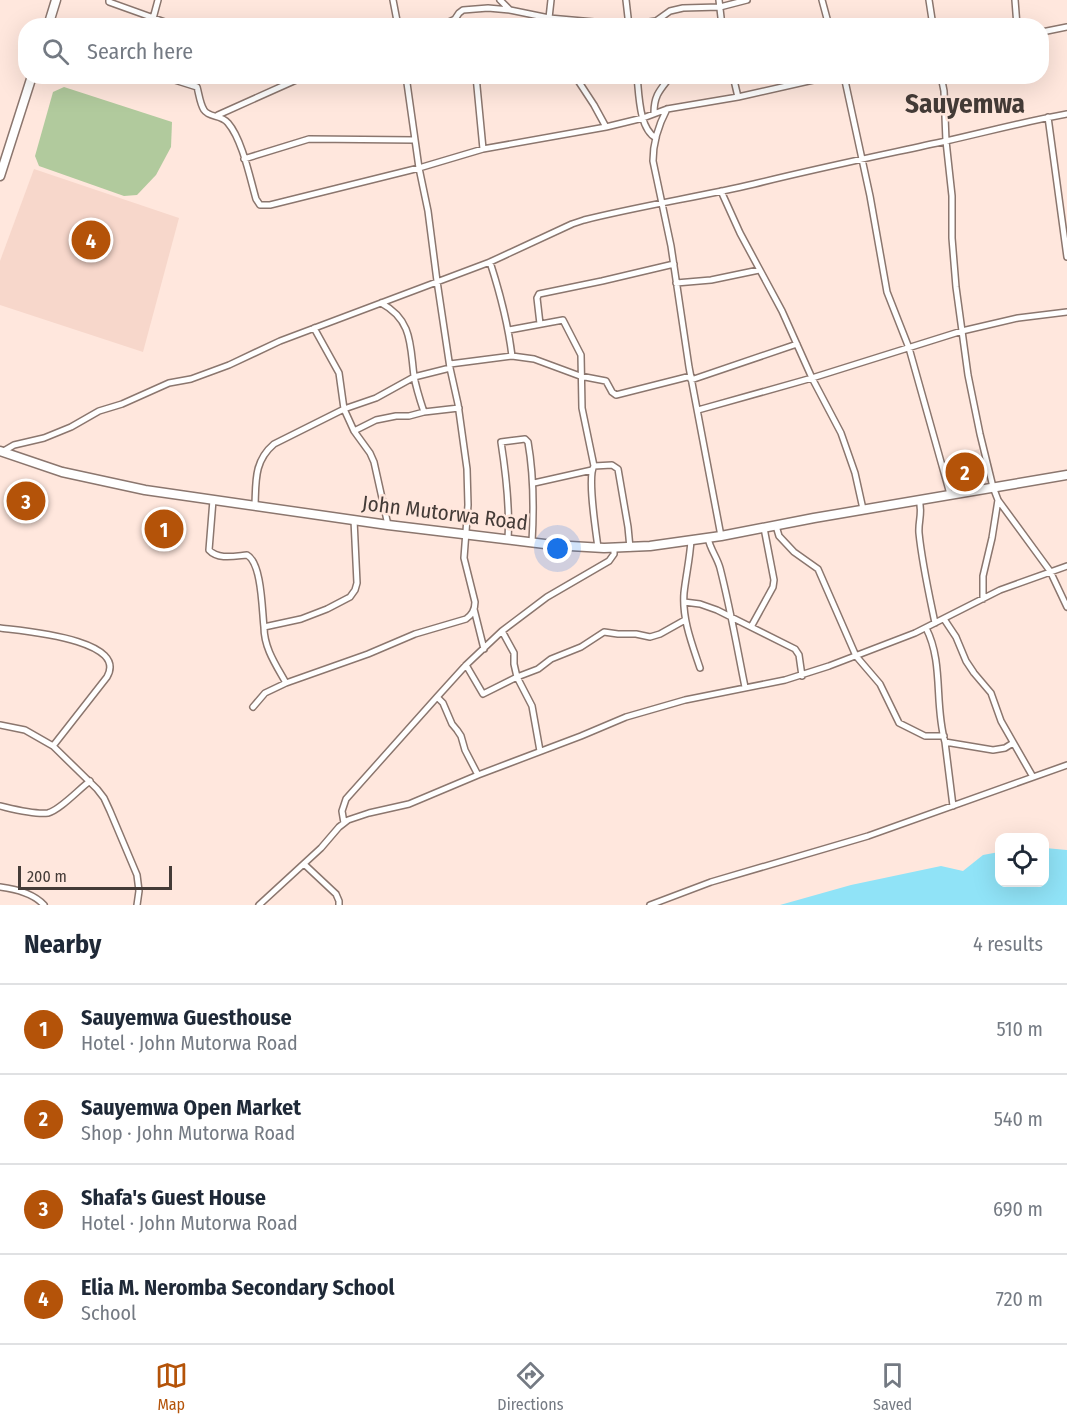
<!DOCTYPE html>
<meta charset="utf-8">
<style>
:root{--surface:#fff;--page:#f6f6f7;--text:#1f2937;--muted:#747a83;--line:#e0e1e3;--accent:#b45309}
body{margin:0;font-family:"Fira Sans Condensed",sans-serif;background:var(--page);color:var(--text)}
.controls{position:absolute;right:18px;bottom:18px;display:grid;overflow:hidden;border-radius:12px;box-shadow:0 6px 24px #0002}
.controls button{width:54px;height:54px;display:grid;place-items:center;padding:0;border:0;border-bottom:2px solid var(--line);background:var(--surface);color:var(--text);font:30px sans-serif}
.scale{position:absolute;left:18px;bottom:15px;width:154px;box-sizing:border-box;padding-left:6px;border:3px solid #443b37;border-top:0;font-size:16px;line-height:21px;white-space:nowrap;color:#443b37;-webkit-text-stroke:4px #ffe7dd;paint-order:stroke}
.you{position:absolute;left:558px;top:549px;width:21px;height:21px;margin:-15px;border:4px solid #fff;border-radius:50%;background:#1a73e8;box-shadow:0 0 0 9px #1a73e833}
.badge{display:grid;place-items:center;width:39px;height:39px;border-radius:50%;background:var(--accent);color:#fff;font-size:20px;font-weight:700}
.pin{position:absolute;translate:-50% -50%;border:3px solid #fff;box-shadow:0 2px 6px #0006}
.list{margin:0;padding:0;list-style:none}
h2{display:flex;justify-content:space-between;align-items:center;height:78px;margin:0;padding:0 24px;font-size:26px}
h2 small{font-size:20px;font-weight:400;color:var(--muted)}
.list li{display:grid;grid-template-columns:39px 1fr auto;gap:18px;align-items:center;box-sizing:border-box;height:90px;padding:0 24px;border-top:2px solid var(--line)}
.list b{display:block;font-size:22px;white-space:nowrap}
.list p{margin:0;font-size:20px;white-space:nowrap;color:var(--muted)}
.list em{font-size:20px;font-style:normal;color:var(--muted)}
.icon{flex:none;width:33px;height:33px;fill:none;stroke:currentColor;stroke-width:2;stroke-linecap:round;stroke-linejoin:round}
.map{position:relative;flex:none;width:1067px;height:905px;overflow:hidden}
.search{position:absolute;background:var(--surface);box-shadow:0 6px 24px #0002;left:18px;right:18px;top:18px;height:66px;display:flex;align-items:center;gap:15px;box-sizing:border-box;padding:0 21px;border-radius:24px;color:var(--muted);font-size:22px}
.sheet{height:438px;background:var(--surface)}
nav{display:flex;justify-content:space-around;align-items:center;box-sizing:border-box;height:84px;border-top:2px solid var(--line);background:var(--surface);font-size:16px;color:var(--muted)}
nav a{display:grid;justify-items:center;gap:3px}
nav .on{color:var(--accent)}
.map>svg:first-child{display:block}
.commercial{fill:#eed7cd}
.built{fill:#f7d7cb}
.green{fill:#b1ca9d}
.water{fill:#90e3f7}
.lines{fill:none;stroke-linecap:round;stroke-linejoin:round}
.street-casing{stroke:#8b766e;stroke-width:8}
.secondary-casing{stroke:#8b766e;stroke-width:11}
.street{stroke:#fff;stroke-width:5}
.secondary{stroke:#fff;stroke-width:8}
.labels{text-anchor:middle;stroke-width:5;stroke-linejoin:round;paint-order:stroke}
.street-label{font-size:21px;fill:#443b37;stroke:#ffe7dd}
.district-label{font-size:27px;font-weight:bold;fill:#443b37;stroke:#ffe7dd}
</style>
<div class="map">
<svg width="1067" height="905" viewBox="0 0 1067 905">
<rect width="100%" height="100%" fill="#ffe7dd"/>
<!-- commercial -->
<path class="commercial" d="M979,449L985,483L951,487L945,461L951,457Z"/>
<!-- built -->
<path class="built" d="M34,169L179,218L143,352L0,305V261Z"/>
<!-- green -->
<path class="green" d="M64,87L172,122L171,147L156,175L137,195L124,196L39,166L35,156L53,92Z"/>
<!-- water -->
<path class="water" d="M1045,848L1067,850V905H780L851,885L941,866L963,871L983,855L999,852L1000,882H1044Z"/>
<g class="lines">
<defs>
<path id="street" d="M109,0V2L176,26
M393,0L398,26
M500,0L510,10
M626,0L629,26
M719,0L722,26
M822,0L829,26
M929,0L933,26
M1015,0L1017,26
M549,18L551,0
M151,26L158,0
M440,26L455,19L459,13L463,10L488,8L510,10L549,18L628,25L656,21L670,11L683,8L720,7L747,0
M1042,32L1067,27
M162,76L197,87C199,94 200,104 204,110C209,118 221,114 228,123C242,139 250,178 256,199L260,205H270L419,168L483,149L606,127L643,118L667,109L738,97L831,76
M476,76L483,149
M575,76L594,105L606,127
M637,76C639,94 639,129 656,138
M733,76L738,97
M844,76L870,196L887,292L909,348L950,494
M941,76L944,91L946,141L952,196V238L956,287L968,375L980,434L993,487L998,500L1050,571L1067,607
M667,109C658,126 653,142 653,161L671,246L689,367L721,536
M654,113C654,95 660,90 671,76
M218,115L305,76
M1048,117L1067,257
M244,159L309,139L415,140
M721,191L740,233L782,311L812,378L841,433L855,473L863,509
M490,262C500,293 508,323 512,356
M676,283L711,280L759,270
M381,303C413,320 410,346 414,376C416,388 420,400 424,412
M540,324L537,298L539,294L602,281L674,264
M314,328L339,373L344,409L354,431L370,453L374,462L388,525
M509,330L563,320L581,355L582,408L594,466C587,477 596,531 598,548
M450,364L512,356L534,359L580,376L606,381L612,392L616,395L691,376
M691,380L797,344
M698,410L812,378L962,331L1018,318L1067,312
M354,431L376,420L396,416H409L424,412L459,408
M2,452L14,445L44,438L71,427L99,411L122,404L169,383L191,379L229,365L280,341L490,262L572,224L584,220C640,206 698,197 754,184C818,168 882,155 946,141C986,132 1027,121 1067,114
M594,466L612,465L618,469L628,527L630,548
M534,483L592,470
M213,500L209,550C218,560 235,556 247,555C262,563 262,611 264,627
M919,500C923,513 918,521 919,533C922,563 929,594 935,623
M255,505C256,481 254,461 274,444L344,409L376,398L414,377L450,368
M776,526L779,536L794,552L818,569L856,656L880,684L899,723L925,736H944
M708,538C710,549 717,557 720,568C730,607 737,647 745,687
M508,539C510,507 506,474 501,442L525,439L528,442C534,476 534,508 532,542
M691,540C690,558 686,575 684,593C682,619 692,644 700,668
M983,599V576L992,538L998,500
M684,602L700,604L717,610L795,649L799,655L802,676
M474,609L484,649
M944,619L956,637L966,661L974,673L991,693L1001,721L1033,777
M751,627L773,587L774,580L764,528
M0,628C22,631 129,639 107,677L53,746
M926,628C944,663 934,704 945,742L993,750L1005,748L1013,743
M502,631L514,653V664L517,677L532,706L540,751
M466,665L483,694L517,677L538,669L551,659L581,647L604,632L618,634H636L650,637L660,634L685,620
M286,683C276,665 264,648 264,627L301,619L327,609L350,597L355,590L357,583L354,520
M437,697L443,703L452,724L457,730L461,736L465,750L478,775
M253,707L265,693L286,683L368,654L415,634L466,619C472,615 475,609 475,602L464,558L468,505L467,469L458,404L450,368L437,281L428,211L419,168L406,76
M0,725L25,730L53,746L97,789L104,798L110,811L137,875L139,891L137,905
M945,742L953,806
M0,806C13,809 35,815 48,813C60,810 79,789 90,781
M344,823L342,811L346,799L437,697L466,665L502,631L547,597L609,561L614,554V548
M304,864L336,894L339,901V905
M0,887C16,889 33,893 44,905
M259,905L321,848L339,827L348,820L369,813L409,804L478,775L581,736L626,717L685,700L785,680L829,666L915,633L1000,590L1067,566
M650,905L711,882L868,836L1067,765"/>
<path id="secondary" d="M48,26L56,0
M0,176L32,76
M0,451L62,472L145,490L388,525L553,545L604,548L650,546L721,536L814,518L1067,475"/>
</defs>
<!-- street casing -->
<use href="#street" class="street-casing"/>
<!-- secondary casing -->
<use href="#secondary" class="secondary-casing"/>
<!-- street -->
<use href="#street" class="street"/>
<!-- secondary -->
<use href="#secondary" class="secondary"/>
</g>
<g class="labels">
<!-- street labels -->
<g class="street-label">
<text transform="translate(445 513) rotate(7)" y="7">John Mutorwa Road</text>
</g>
<!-- district labels -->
<g class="district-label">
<text x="965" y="113">Sauyemwa</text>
</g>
</g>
</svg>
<div class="controls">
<button><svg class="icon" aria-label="locate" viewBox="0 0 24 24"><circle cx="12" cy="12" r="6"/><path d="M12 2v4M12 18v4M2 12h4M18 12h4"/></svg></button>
</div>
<div class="scale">200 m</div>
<div class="you"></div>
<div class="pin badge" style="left:164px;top:529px">1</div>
<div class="pin badge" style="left:965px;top:472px">2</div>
<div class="pin badge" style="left:26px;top:501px">3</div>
<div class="pin badge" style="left:91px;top:240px">4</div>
<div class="search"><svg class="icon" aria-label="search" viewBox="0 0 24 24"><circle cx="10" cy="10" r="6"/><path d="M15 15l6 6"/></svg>Search here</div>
</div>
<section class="sheet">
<h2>Nearby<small>4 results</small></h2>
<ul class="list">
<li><span class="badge">1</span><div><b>Sauyemwa Guesthouse</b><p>Hotel · John Mutorwa Road</p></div><em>510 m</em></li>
<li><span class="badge">2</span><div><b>Sauyemwa Open Market</b><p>Shop · John Mutorwa Road</p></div><em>540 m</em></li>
<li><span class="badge">3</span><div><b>Shafa's Guest House</b><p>Hotel · John Mutorwa Road</p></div><em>690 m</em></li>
<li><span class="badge">4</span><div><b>Elia M. Neromba Secondary School</b><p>School</p></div><em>720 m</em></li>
</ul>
</section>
<nav>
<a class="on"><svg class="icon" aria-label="map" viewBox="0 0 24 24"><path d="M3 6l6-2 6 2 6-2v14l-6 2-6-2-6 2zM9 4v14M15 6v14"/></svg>Map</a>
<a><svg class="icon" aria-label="directions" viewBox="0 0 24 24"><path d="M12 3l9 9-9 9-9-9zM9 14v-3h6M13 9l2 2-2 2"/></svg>Directions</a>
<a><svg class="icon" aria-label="saved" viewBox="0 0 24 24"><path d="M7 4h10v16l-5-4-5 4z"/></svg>Saved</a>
</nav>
